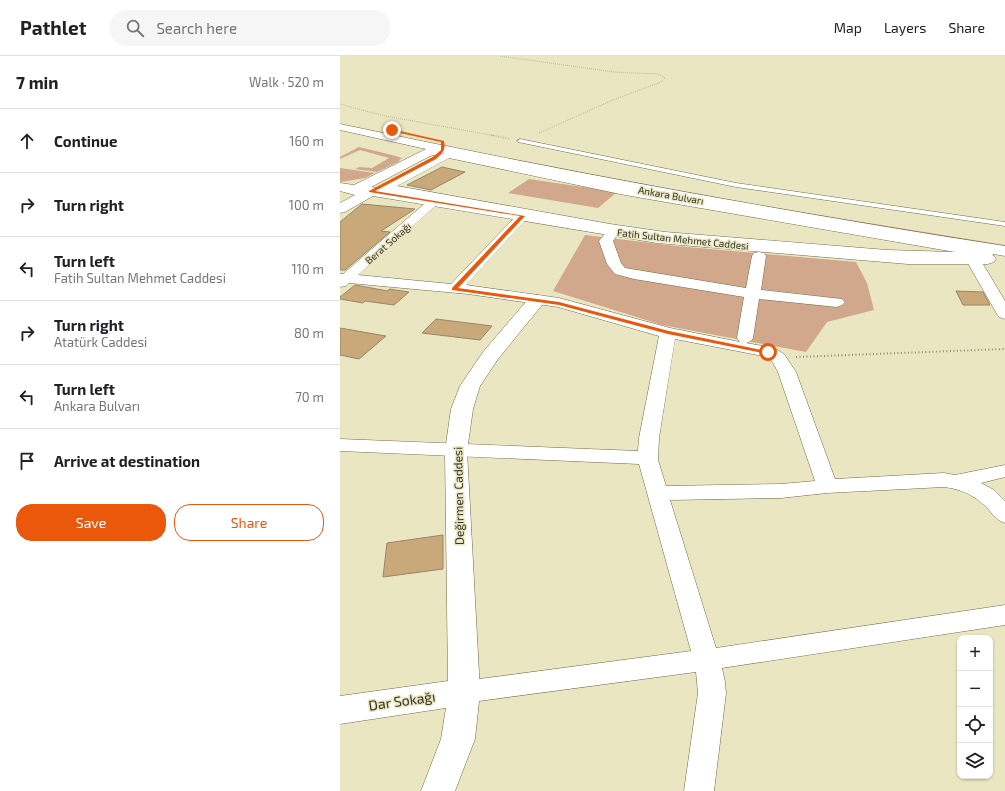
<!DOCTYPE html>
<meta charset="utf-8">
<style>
:root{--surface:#fff;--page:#f6f6f6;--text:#202124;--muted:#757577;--line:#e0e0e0;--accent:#ea580c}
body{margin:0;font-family:"Exo 2",sans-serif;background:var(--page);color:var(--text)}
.controls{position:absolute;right:12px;bottom:12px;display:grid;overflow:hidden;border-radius:8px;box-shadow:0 1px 3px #0004}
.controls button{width:36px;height:36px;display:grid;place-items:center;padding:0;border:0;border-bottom:1px solid var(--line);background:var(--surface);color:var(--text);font:20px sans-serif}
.stop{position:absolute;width:12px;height:12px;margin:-9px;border:3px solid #ea580c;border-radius:50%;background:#fff}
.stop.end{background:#ea580c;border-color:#fff;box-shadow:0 1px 4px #0008}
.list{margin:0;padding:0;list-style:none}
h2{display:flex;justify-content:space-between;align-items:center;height:52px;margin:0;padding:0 16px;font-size:17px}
h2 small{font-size:13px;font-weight:400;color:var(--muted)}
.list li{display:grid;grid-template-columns:26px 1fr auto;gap:12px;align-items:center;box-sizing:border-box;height:64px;padding:0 16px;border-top:1px solid var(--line)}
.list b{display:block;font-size:15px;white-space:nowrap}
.list p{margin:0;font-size:13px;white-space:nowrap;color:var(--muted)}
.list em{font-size:13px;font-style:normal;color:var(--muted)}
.actions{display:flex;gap:8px;padding:12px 16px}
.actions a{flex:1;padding:9px 0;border:1px solid var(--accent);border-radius:16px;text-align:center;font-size:14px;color:var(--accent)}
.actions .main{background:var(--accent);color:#fff}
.icon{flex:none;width:22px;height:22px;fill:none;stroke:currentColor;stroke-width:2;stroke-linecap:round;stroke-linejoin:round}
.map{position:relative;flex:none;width:665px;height:735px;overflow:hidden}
header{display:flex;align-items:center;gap:24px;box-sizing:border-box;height:56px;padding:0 20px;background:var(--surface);border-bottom:1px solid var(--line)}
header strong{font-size:19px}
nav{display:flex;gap:22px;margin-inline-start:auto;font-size:14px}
.search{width:280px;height:36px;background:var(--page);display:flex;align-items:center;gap:10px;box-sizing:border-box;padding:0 14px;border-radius:16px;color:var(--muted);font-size:15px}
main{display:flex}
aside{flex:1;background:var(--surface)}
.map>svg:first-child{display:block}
.green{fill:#d2a88c}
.building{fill:#c9a979;stroke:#998669}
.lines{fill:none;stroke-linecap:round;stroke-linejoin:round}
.lane-casing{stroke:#6e6a4a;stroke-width:1}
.street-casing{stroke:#6e6a4a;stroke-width:1}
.secondary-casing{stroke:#6e6a4a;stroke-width:1}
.path-far2{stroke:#8f8c73;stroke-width:1;stroke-dasharray:0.5 1.5;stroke-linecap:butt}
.path-far1{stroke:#8f8c73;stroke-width:1.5;stroke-dasharray:0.5 2;stroke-linecap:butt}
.path{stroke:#8f8c73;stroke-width:2;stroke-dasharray:1 2.5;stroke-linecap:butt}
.lane{fill:#fff;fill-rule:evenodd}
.street{fill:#fff;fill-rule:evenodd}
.secondary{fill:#fff;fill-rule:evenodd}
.route{fill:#ea580c}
.labels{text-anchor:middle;stroke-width:3;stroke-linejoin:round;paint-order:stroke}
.far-street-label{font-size:10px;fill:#363527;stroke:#eae6c2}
.street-label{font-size:12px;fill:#363527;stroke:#eae6c2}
.near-street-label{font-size:14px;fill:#363527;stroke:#eae6c2}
</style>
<header>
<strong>Pathlet</strong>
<div class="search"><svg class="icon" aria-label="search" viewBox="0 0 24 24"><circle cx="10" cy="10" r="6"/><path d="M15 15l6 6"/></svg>Search here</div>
<nav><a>Map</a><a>Layers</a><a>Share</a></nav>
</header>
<main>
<aside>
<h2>7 min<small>Walk · 520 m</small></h2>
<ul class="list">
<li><svg class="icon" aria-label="ahead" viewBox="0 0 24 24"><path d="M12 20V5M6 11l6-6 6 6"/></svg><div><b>Continue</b></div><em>160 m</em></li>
<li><svg class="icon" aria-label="right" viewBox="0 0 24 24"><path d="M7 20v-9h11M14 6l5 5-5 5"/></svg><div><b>Turn right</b></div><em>100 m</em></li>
<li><svg class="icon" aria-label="left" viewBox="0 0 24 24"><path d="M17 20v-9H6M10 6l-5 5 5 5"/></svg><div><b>Turn left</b><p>Fatih Sultan Mehmet Caddesi</p></div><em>110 m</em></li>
<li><svg class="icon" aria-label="right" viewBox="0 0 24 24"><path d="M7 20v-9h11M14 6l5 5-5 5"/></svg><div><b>Turn right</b><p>Atatürk Caddesi</p></div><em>80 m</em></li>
<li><svg class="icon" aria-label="left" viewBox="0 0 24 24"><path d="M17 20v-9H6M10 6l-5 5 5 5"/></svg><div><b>Turn left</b><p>Ankara Bulvarı</p></div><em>70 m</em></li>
<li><svg class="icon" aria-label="arrive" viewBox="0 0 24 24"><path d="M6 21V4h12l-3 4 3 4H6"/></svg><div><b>Arrive at destination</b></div></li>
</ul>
<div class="actions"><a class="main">Save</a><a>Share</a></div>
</aside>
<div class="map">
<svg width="665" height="735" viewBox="0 0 665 735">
<rect width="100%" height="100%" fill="#eae6c2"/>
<!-- green -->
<path class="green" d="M19,91L56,100L62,102L59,104L60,105L37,116L15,113L19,111L32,112L49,102L20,94L0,103V101Z
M174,104L417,149L665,189V192L422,152Z
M0,112L35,117L25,122L1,126H0Z
M189,123L277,136L258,152L168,137Z
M245,179L336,190L516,206L527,227L534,254L487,266L466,296L322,269L213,235Z"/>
<!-- building -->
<path class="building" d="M102,111L125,116L91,134L67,129Z
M22,148L75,153L41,175L50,176L5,214H0V166Z
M15,229L48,235L49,233L69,236L54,249L25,245L23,247L0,243V241Z
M616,235L643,236L650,249H623Z
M96,263L152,270L140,284L82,277Z
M0,272L46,280L19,303L0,299Z
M103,479V513L43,521L47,487Z"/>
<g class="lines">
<defs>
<path id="lane" d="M180,83L396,127L665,166V170L396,131L178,86L177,85Z"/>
<path id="street" d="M109,96L285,131L651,194L653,199L651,202L640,203L665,245V263L659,261L657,258L626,204L547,202L325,184L279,177L273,185L281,207L285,212L406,232L412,200L414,197L419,196L424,197L426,200L421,234L502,243L505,246L502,249L497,251L419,243L413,282L411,285L406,287L434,292L444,298L456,316L495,423L604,417L615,419L665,409V421L641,427L654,434L665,445V467C655,464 652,456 644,449C632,438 620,433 604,431L487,437L441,442L330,444L376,592L665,549V569L382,612L385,626L386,637L374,735H344L358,637L356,616L124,647L114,644L110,636L114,628L124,625L351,595L299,408L0,395V383L298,395L299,382L319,280L218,251L128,238L9,227L6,230L0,231V218H3L90,143L42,135L40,132L42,129L98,99ZM109,102L285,139L615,196L547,194L325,176L270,168L57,130ZM101,145L177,159L111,228L18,219ZM188,161L267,175L259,185L267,208L275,218L294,223L404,241L397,282L400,286L330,272L219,242L126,229ZM335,283L423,300L432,305L438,316L475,425L441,428L326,430L318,404L319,382Z"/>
<path id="secondary" d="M0,68C221,115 442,155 665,190V200L331,142L105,97L90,100L31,131L317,177L568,198H648L654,200L656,203L654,206L648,208H568L317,187L33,140L5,156L0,157V147L15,139L0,135V127L14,129L86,93L0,74Z
M197,239L203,240L206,244L158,303L140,330L133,353L127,395L140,636L135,683L115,735H81L101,683L106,652L0,668V640L108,625L105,395L111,353L120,330L143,296L191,240Z"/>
</defs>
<!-- lane casing -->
<use href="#lane" class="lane-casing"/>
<!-- street casing -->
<use href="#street" class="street-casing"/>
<!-- secondary casing -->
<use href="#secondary" class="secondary-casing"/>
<!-- path-far2 -->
<path class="path-far2" d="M160,0L274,16L318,18L325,22L321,26L273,44L199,77
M0,48L40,59L156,80"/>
<!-- path-far1 -->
<path class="path-far1" d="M151,79L170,83"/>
<!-- path -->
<path class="path" d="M456,301L665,293"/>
<!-- lane -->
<use href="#lane" class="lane"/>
<!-- street -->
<use href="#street" class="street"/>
<!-- secondary -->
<use href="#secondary" class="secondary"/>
</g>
<!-- route -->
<path class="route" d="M51,73L104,85C106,94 103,97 96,103L35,135L185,160L118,232L219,246L329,275L431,296L428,298L328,278L219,249L112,234V232L180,160L29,136V135L93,101L101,94V86L51,75Z"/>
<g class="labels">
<!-- far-street labels -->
<g class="far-street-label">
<text transform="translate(331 139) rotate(10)" y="4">Ankara Bulvarı</text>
<text transform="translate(343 183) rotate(6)" y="4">Fatih Sultan Mehmet Caddesi</text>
<text transform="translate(48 187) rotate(-41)" y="4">Berat Sokağı</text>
</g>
<!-- street labels -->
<g class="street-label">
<text transform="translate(119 440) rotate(-91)" y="4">Değirmen Caddesi</text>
</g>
<!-- near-street labels -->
<g class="near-street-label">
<text transform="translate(62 645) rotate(-8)" y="5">Dar Sokağı</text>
</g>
</g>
</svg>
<div class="controls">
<button>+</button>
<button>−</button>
<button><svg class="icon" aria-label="locate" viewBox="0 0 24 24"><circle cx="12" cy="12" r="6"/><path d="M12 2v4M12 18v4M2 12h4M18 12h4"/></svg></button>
<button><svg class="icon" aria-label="layers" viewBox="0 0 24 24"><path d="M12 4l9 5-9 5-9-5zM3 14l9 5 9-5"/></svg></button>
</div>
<div class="stop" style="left:428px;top:296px"></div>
<div class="stop end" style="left:52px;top:74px"></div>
</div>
</main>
